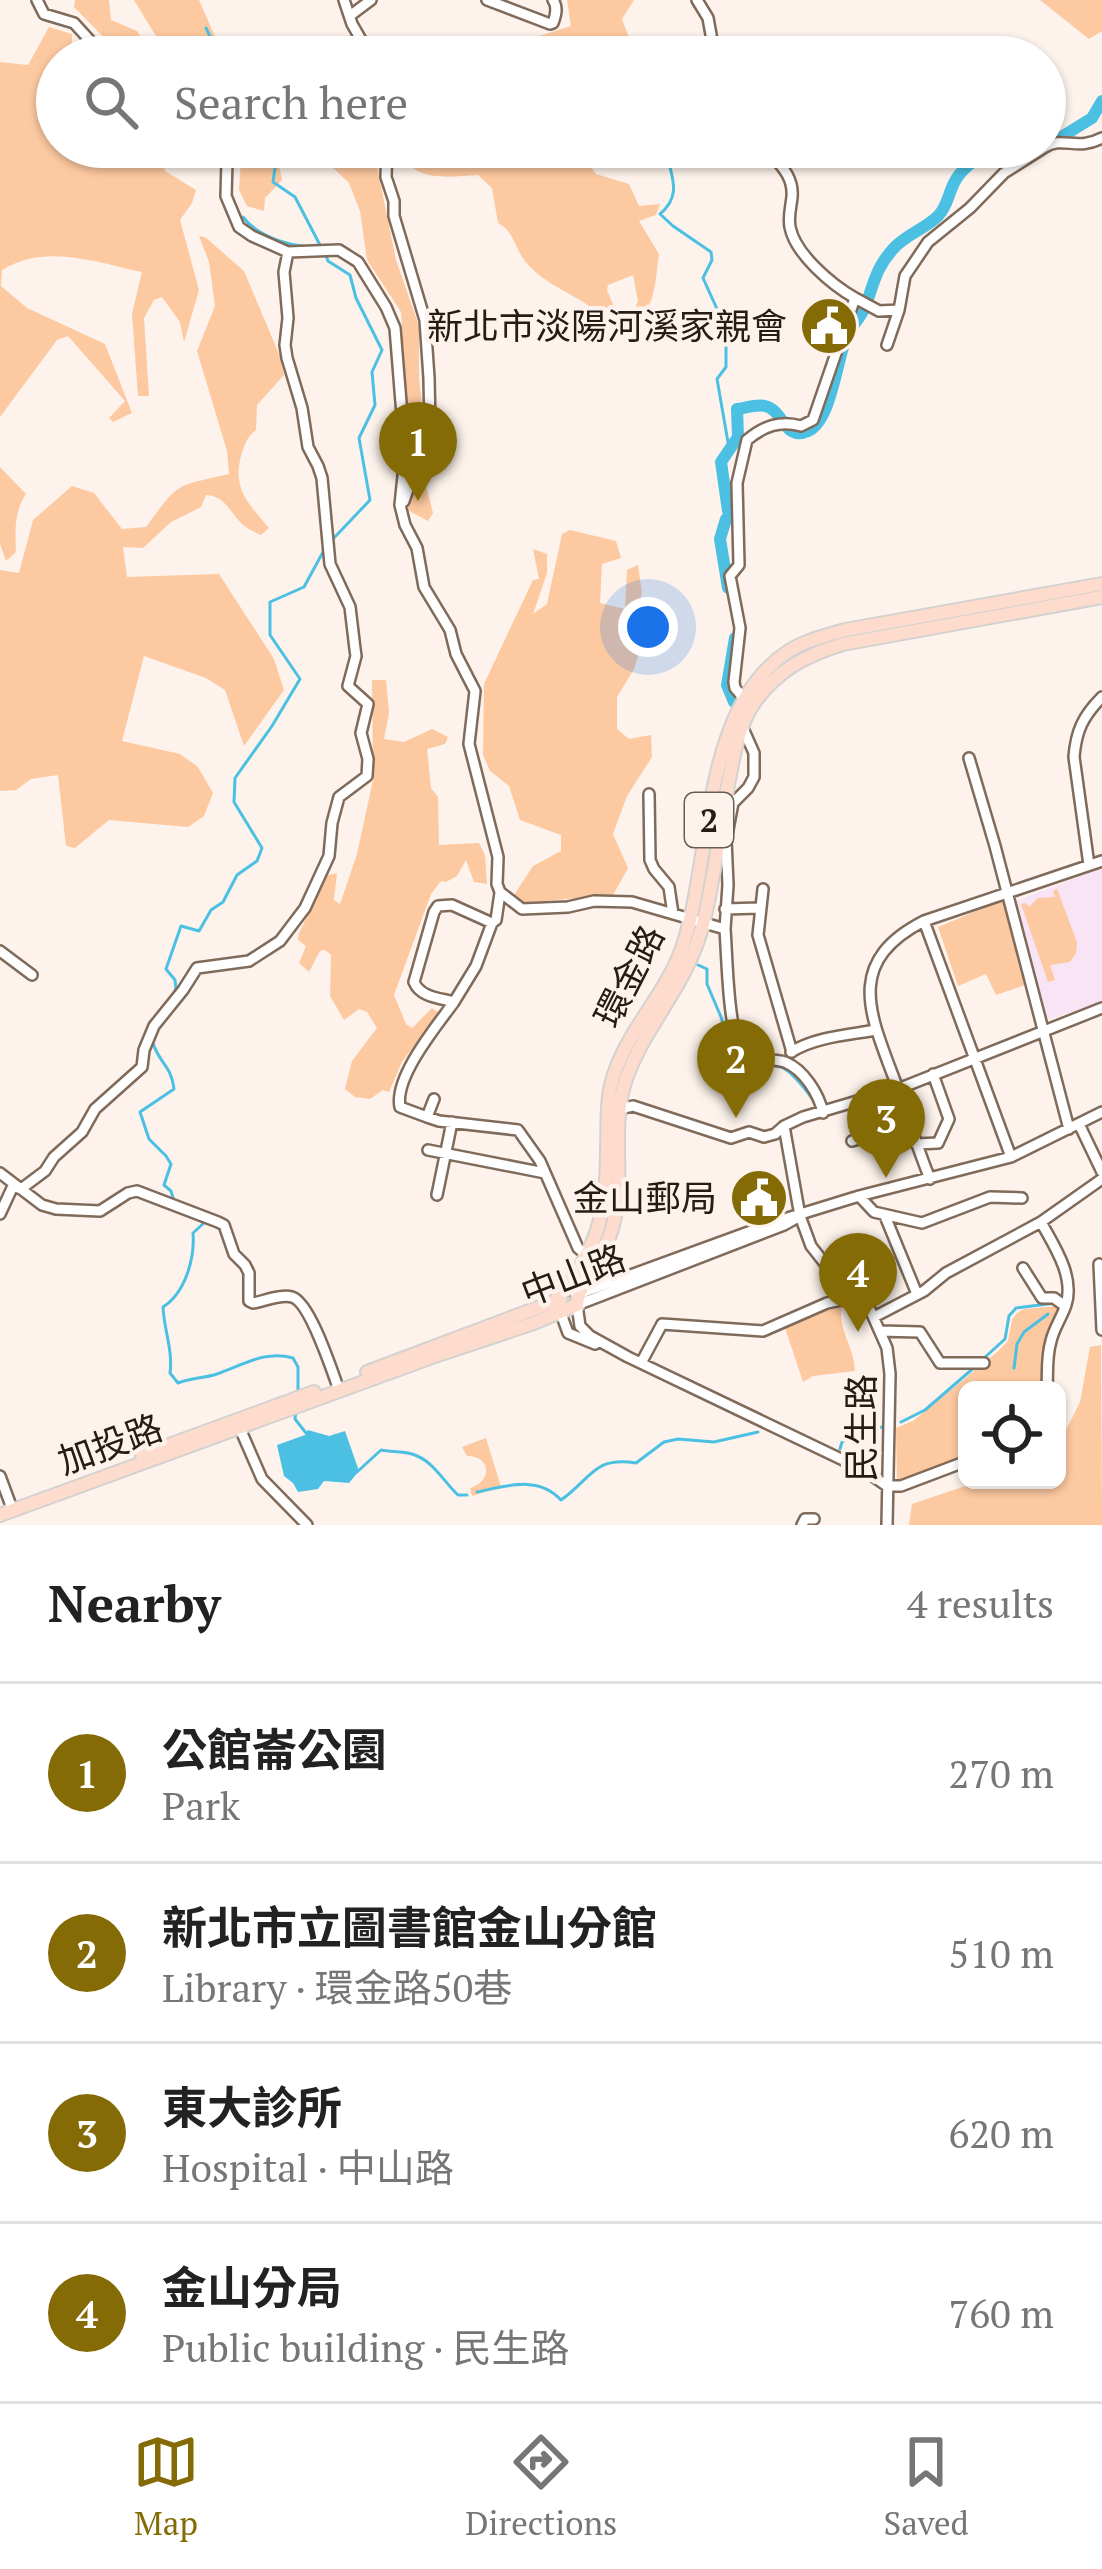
<!DOCTYPE html>
<meta charset="utf-8">
<style>
:root{--surface:#fff;--page:#f2f2f2;--text:#222;--muted:#767676;--line:#e0e0e0;--accent:#856b06}
body{margin:0;font-family:"PT Serif","Noto Sans TC",serif;background:var(--page);color:var(--text)}
.controls{position:absolute;right:36px;bottom:36px;display:grid;overflow:hidden;border-radius:18px;box-shadow:0 3px 9px #0004}
.controls button{width:108px;height:108px;display:grid;place-items:center;padding:0;border:0;border-bottom:3px solid var(--line);background:var(--surface);color:var(--text);font:60px sans-serif}
.you{position:absolute;left:648px;top:627px;width:42px;height:42px;margin:-30px;border:9px solid #fff;border-radius:50%;background:#1a73e8;box-shadow:0 0 0 18px #1a73e833}
.badge{display:grid;place-items:center;width:78px;height:78px;border-radius:50%;background:var(--accent);color:#fff;font-size:39px;font-weight:700}
.pin{position:absolute;translate:-50% -99px;filter:drop-shadow(0 3px 6px #0008)}
.pin::after{content:'';position:absolute;top:63px;width:42px;height:36px;background:inherit;clip-path:polygon(0 0,100% 0,50% 100%)}
.list{margin:0;padding:0;list-style:none}
h2{display:flex;justify-content:space-between;align-items:center;height:156px;margin:0;padding:0 48px;font-size:51px}
h2 small{font-size:39px;font-weight:400;color:var(--muted)}
.list li{display:grid;grid-template-columns:78px 1fr auto;gap:36px;align-items:center;box-sizing:border-box;height:180px;padding:0 48px;border-top:3px solid var(--line)}
.list b{display:block;font-size:45px;white-space:nowrap}
.list p{margin:0;font-size:39px;white-space:nowrap;color:var(--muted)}
.list em{font-size:39px;font-style:normal;color:var(--muted)}
.icon{flex:none;width:66px;height:66px;fill:none;stroke:currentColor;stroke-width:2;stroke-linecap:round;stroke-linejoin:round}
.map{position:relative;flex:none;width:1102px;height:1525px;overflow:hidden}
.search{position:absolute;background:var(--surface);box-shadow:0 3px 9px #0004;left:36px;right:36px;top:36px;height:132px;display:flex;align-items:center;gap:30px;box-sizing:border-box;padding:0 42px;border-radius:66px;color:var(--muted);font-size:45px}
.sheet{height:876px;background:var(--surface)}
nav{display:flex;justify-content:space-around;align-items:center;box-sizing:border-box;height:168px;border-top:3px solid var(--line);background:var(--surface);font-size:33px;color:var(--muted)}
nav a{display:grid;justify-items:center;gap:6px}
nav .on{color:var(--accent)}
.map>svg:first-child{display:block}
.education{fill:#f8e4f5}
.green{fill:#fdc9a0}
.water{fill:#4cc0e2}
.lines{fill:none;stroke-linecap:round;stroke-linejoin:round}
.stream{stroke:#4cc0e2;stroke-width:3}
.river{stroke:#4cc0e2;stroke-width:12}
.minor-casing{stroke:#806b5a;stroke-width:14}
.major-casing{stroke:#d3d2d0;stroke-width:16}
.minor{stroke:#fff;stroke-width:9}
.major{stroke:#fddccd;stroke-width:12}
.labels{text-anchor:middle;stroke-width:9;stroke-linejoin:round;paint-order:stroke}
.shield{fill:#fdf3ec;stroke:#665c56;stroke-width:3}
.shield-label{font-size:33px;font-weight:bold;fill:#251c15}
.poi-label{font-size:36px;fill:#251c15;stroke:#fdf3ec;text-anchor:end}
.street-label{font-size:36px;fill:#251c15;stroke:#fdf3ec}
</style>
<div class="map">
<svg width="1102" height="1525" viewBox="0 0 1102 1525">
<rect width="100%" height="100%" fill="#fdf3ec"/>
<!-- education -->
<path class="education" d="M1102,868V1002L1047,1020L1016,901Z"/>
<!-- green -->
<path class="green" d="M75,0H109L111,20L137,31L154,57H123L74,7Z
M134,0H199L224,57H164L162,46Z
M567,0H634L622,19L636,57H515L520,42L571,26Z
M1040,0H1102V31L1089,39Z
M49,27L72,34V57H57V147H161L165,171L196,190L192,203L180,220L199,290L184,342L180,322L162,297L154,300L144,318L149,396H138L132,314L142,272C95,262 45,243 2,270L1,286L27,308L105,344L132,413L113,422L109,418L125,401L68,336L57,340L0,417V62L28,65Z
M238,147H286L279,164L282,180L265,198L264,211L247,206L239,190L241,159Z
M288,147H373L396,260L419,326V379L424,422L415,441L408,418L401,312L367,260L360,211L349,183L329,164Z
M398,147H576L596,174L629,184L639,206L660,204L656,215L639,221L659,254C655,279 657,315 628,323L638,301L633,275L608,285L607,290L626,335C614,330 608,319 597,311C574,294 543,284 525,261C514,247 514,231 498,223L492,188L478,175C445,177 411,183 398,147Z
M199,236L205,237L244,271L279,354L284,375L257,405L256,430C246,438 245,444 241,456C232,489 249,504 269,528L261,535C256,533 248,529 243,525C230,513 226,496 206,495L201,507L171,522L143,548L123,547L127,577L219,574L274,659L284,690L244,746L225,690L206,678L144,656L122,741L180,754L198,767L213,793L204,816L188,827L109,820L75,848L66,846L58,775L31,779L16,790L0,791V570L19,573L33,520L72,486L94,493L122,529L146,527C180,481 174,487 229,474L227,451L197,351L215,306L209,262Z
M0,467L26,494C14,512 15,531 16,552L6,561L0,544Z
M413,479L425,482L433,513L428,521L404,508Z
M570,530L616,541L621,558L602,564L600,603L625,609L627,570L638,565L642,593L636,613L650,617L634,669L617,697V729L629,739L651,735L652,757L627,796L613,834L628,868L613,895L520,903L512,898L533,866L561,851V835L520,820L509,786L490,771L483,755L484,684L533,580L539,579L533,549L547,554V573L533,614L547,604L562,534Z
M372,680H386L389,713L384,739L404,742L432,729L448,737L445,744L427,749L431,788L438,797L439,845L479,843L485,855L487,884L474,882L466,860L457,876L446,882L441,881L431,894L394,995L406,1024L412,1028L432,1008L439,1013L402,1062L389,1092L383,1090L370,1099L355,1097L345,1089L352,1061L377,1028L367,1012L359,1009L344,1020L330,996L331,955L325,950L320,951L309,972L299,963L306,946L298,940L299,933L328,875L337,873L334,900L340,904L357,854L373,780Z
M1057,889L1077,942L1076,953L1070,962L1050,965L1055,980L1048,982L1021,904L1026,903L1029,907L1038,898L1055,897L1053,891Z
M1005,899L1028,984L996,995L986,974L958,986L938,927Z
M843,1301C835,1327 854,1345 855,1371L813,1376L803,1382L784,1325Z
M1058,1306L1060,1312L1048,1343L1042,1375L1046,1378L1044,1390H967V1457L901,1483L897,1481L896,1428L913,1421L996,1353L1008,1341L1012,1320L1017,1313L1024,1309Z
M1101,1345L1102,1525H909L912,1504L983,1480H1057V1448L1080,1402L1090,1347Z
M486,1438L501,1487L472,1496L470,1488C492,1482 492,1456 467,1456L462,1447Z"/>
<!-- water -->
<path class="water" d="M308,1430L329,1436L345,1431L359,1471L349,1483L324,1481L318,1489L298,1492L293,1483L284,1476L277,1445L305,1435Z"/>
<g class="lines">
<!-- stream -->
<path class="stream" d="M692,0L703,19
M206,28L220,57
M278,147L273,182L295,197L321,247
M667,147L666,151C671,176 683,195 660,214L673,226L711,252L712,260L703,278L727,331L728,340L726,342V367L717,379L729,448
M243,217C257,236 286,245 310,247
M326,255L328,261L350,275L356,298L382,350L372,372L375,405L359,438L370,500L332,540
M698,965L707,969V984L721,1017L734,1060C749,1068 768,1061 783,1068C793,1073 813,1097 816,1107
M169,1001L176,989L175,980L166,969L181,926L199,931L211,910L223,902L237,875L257,861L262,848L234,802L235,778L272,726L300,679L270,635V602L304,587L323,552
M152,1040C158,1063 171,1064 174,1089L140,1112L149,1139L166,1156L171,1164L164,1185L171,1191L174,1201
M205,1222L193,1233C195,1259 185,1293 163,1307C164,1330 173,1350 170,1373L178,1383C191,1378 205,1378 217,1374C243,1365 265,1350 293,1358L298,1367V1392
M983,1359L1005,1339L1009,1316L1016,1308L1056,1303V1306
M1014,1368L1017,1344L1024,1332L1048,1314
M296,1411L295,1419L306,1433
M901,1422L925,1410L976,1366
M840,1449L842,1442L869,1430L882,1427
M357,1472L381,1450C391,1452 402,1451 412,1454C433,1460 443,1481 458,1495H467
M477,1492C507,1486 538,1475 561,1500C592,1478 594,1456 636,1463L664,1442L678,1439L714,1442L758,1432"/>
<!-- river -->
<path class="river" d="M1063,136L1092,118L1102,101
M728,511L721,462L738,437L737,409C745,408 757,404 765,406C784,410 784,442 808,431C831,421 837,360 846,338C850,327 861,318 865,307C874,284 875,269 893,249C905,235 925,229 938,216C947,207 948,195 954,183C962,166 980,157 995,147
M726,519L720,539L728,588
M734,702L727,685L735,638"/>
<defs>
<path id="minor" d="M37,0L44,14L74,23L105,57
M344,0L352,24L371,57
M487,0L550,24L553,23C556,15 558,7 553,0
M697,0L708,18L715,57
M351,15L371,0
M1045,108L1056,92
M223,147L227,161L226,196L239,227L252,236L288,252L339,250L358,262L386,307L395,328L402,415L407,438L400,505L405,525L417,548L424,587L450,630L456,654L475,691L469,744L498,857L497,884L500,892L522,909L568,907L594,901L632,902L725,929C727,954 728,1031 741,1049C753,1064 769,1057 785,1062C804,1070 819,1094 823,1113
M387,147L386,177L394,201V216L425,320L429,378L430,426L404,501L400,505
M765,147C778,163 794,175 792,197C791,207 788,217 790,227C795,254 832,285 855,298
M1045,147C1062,136 1078,151 1102,138
M887,345L899,310
M747,702L735,688L734,682L740,628L730,576L739,565L737,483L747,440C764,426 780,420 801,426L813,420L855,298L879,311L899,310L905,276L928,242L970,208L1004,173L1045,147
M969,758L995,846L1069,1129
M649,794L650,860L654,869L669,887L673,914
M1089,865L1074,757C1076,731 1083,716 1102,697
M763,889L758,935L792,1052
M725,909L759,908
M924,921L1011,1157
M492,923L476,966L454,1002C439,998 420,997 414,982L434,912L438,906L452,905L492,923L496,920L500,893
M725,929L728,885L726,840L733,803L748,788L754,777V753L742,726
M0,951L32,975
M791,1052C815,1037 848,1035 876,1030
M434,1099L427,1117L439,1121L518,1130L540,1161L578,1248L615,1279
M859,1102L869,1135
M619,1109L633,1106L731,1138L749,1132L764,1137L775,1134L783,1127
M427,1117L400,1107C394,1077 436,1027 454,1002
M1079,1124L1102,1172
M852,1141L909,1124
M916,1144L938,1143L949,1119L933,1074
M428,1150L545,1173
M0,1173L42,1205L56,1209L100,1211L128,1193L137,1191L218,1222L224,1225L234,1254L245,1265L249,1273V1301L253,1303C264,1301 281,1294 292,1297C310,1302 332,1371 339,1390
M930,1179C917,1147 907,1114 895,1081C870,1014 844,962 924,921L1102,861
M437,1195L452,1122
M859,1196L874,1212L922,1223L990,1197L1022,1198
M0,1214L13,1186L21,1189L45,1171L54,1157L82,1132L95,1109L142,1067L144,1050L154,1026L183,990L197,968L249,961L280,941L305,908L329,856L332,823L339,797L367,776L368,759L361,733L368,704L348,686L356,656L355,649L350,607L330,564L322,478L318,466L308,447L302,408L287,358L285,345L288,318L284,272L288,252
M800,1216L784,1225L577,1305L580,1326L590,1336L628,1357L864,1470L887,1486H901L967,1461
M885,1216L917,1294
M1041,1222C1054,1246 1075,1276 1066,1305C1062,1317 1054,1328 1051,1341C1046,1358 1048,1373 1047,1390
M1099,1264L1102,1330
M1023,1268L1042,1298H1054L1065,1306
M576,1295L781,1220L859,1196L1011,1157L1102,1112
M559,1308L568,1333L595,1344
M874,1317L924,1291L946,1273L1041,1222L1102,1179
M880,1331L920,1332L940,1363H984
M641,1363L662,1324L763,1331L827,1303L861,1296
M238,1424L262,1479L307,1525
M0,1476L10,1503
M802,1525L805,1519H814
M887,1525L890,1374L887,1348L868,1305L826,1265L811,1246L800,1216L784,1126L803,1117L898,1089L1102,1008"/>
<path id="major" d="M556,1300C598,1251 607,1211 607,1149C608,1128 606,1105 611,1085C623,1034 665,997 682,948C713,858 700,712 786,653C803,641 825,636 845,630L1102,584
M367,1372L561,1299
M142,1455L314,1392
M0,1515L432,1357L531,1324L577,1305C576,1289 604,1254 611,1232C627,1183 609,1128 626,1079C646,1023 687,986 703,924C714,880 719,834 727,790C733,760 737,728 754,703C776,671 806,655 843,644L1102,597"/>
</defs>
<!-- minor casing -->
<use href="#minor" class="minor-casing"/>
<!-- major casing -->
<use href="#major" class="major-casing"/>
<!-- minor -->
<use href="#minor" class="minor"/>
<!-- major -->
<use href="#major" class="major"/>
</g>
<!-- icons -->
<defs>
<symbol id="civic-disc" viewBox="-11 -11 22 22"><circle r="9.5" fill="#856b06" stroke="#fdf3ec"/><path d="M-.6-6.5H3V-4.5H.6V-3L4-1V1h2V6H-6V1h2V-1L-.6-3ZM-1.2 2.5V6h2.4V2.5Z" fill="#fff"/></symbol>
</defs>
<g fill-rule="evenodd">
<use href="#civic-disc" x="796" y="293" width="66" height="66"/>
<use href="#civic-disc" x="726" y="1165" width="66" height="66"/>
</g>
<g class="labels">
<!-- shield labels -->
<rect class="shield" x="685" y="793" width="48" height="54" rx="9"/>
<g class="shield-label">
<text x="709" y="832">2</text>
</g>
<!-- poi labels -->
<g class="poi-label">
<text x="787" y="339">新北市淡陽河溪家親會</text>
<text x="717" y="1211">金山郵局</text>
</g>
<!-- street labels -->
<g class="street-label">
<text transform="translate(629 976) rotate(-63)" y="13">環金路</text>
<text transform="translate(573 1275) rotate(-21)" y="13">中山路</text>
<text transform="translate(861 1428) rotate(-90)" y="13">民生路</text>
<text transform="translate(110 1444) rotate(-20)" y="13">加投路</text>
</g>
</g>
</svg>
<div class="controls">
<button><svg class="icon" aria-label="locate" viewBox="0 0 24 24"><circle cx="12" cy="12" r="6"/><path d="M12 2v4M12 18v4M2 12h4M18 12h4"/></svg></button>
</div>
<div class="you"></div>
<div class="pin badge" style="left:418px;top:501px">1</div>
<div class="pin badge" style="left:736px;top:1118px">2</div>
<div class="pin badge" style="left:886px;top:1178px">3</div>
<div class="pin badge" style="left:858px;top:1332px">4</div>
<div class="search"><svg class="icon" aria-label="search" viewBox="0 0 24 24"><circle cx="10" cy="10" r="6"/><path d="M15 15l6 6"/></svg>Search here</div>
</div>
<section class="sheet">
<h2>Nearby<small>4 results</small></h2>
<ul class="list">
<li><span class="badge">1</span><div><b>公館崙公園</b><p>Park</p></div><em>270 m</em></li>
<li><span class="badge">2</span><div><b>新北市立圖書館金山分館</b><p>Library · 環金路50巷</p></div><em>510 m</em></li>
<li><span class="badge">3</span><div><b>東大診所</b><p>Hospital · 中山路</p></div><em>620 m</em></li>
<li><span class="badge">4</span><div><b>金山分局</b><p>Public building · 民生路</p></div><em>760 m</em></li>
</ul>
</section>
<nav>
<a class="on"><svg class="icon" aria-label="map" viewBox="0 0 24 24"><path d="M3 6l6-2 6 2 6-2v14l-6 2-6-2-6 2zM9 4v14M15 6v14"/></svg>Map</a>
<a><svg class="icon" aria-label="directions" viewBox="0 0 24 24"><path d="M12 3l9 9-9 9-9-9zM9 14v-3h6M13 9l2 2-2 2"/></svg>Directions</a>
<a><svg class="icon" aria-label="saved" viewBox="0 0 24 24"><path d="M7 4h10v16l-5-4-5 4z"/></svg>Saved</a>
</nav>
